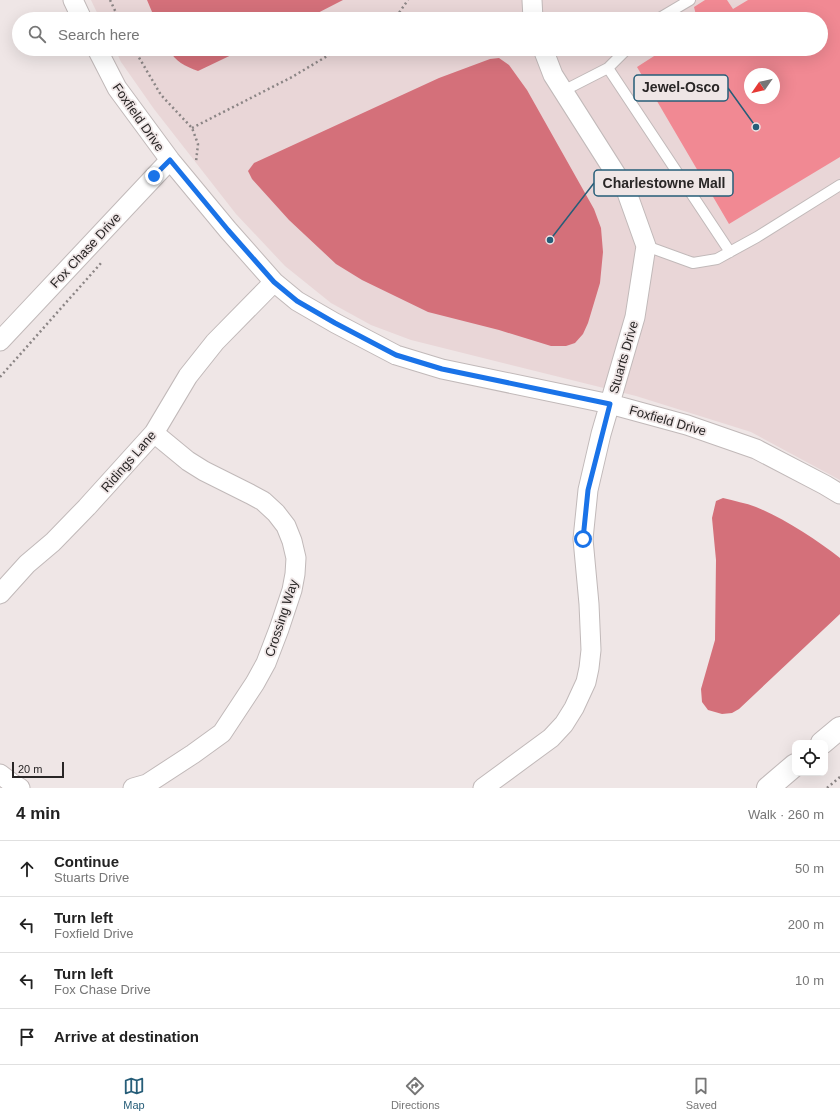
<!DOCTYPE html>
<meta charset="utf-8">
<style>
:root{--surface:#fff;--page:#f2f2f2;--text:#222;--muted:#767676;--line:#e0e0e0;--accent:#265d78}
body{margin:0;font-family:Helvetica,sans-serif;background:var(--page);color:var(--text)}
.controls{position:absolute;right:12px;bottom:12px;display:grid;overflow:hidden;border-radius:8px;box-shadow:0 4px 16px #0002}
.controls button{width:36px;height:36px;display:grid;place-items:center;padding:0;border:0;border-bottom:1px solid var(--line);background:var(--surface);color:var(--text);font:20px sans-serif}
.compass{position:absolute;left:744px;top:68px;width:36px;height:36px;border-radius:50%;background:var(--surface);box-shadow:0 4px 16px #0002;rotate:236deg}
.scale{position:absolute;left:12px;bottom:10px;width:52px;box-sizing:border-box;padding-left:4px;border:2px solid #292626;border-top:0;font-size:11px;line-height:14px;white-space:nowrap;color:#292626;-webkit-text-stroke:3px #efe6e6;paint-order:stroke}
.stop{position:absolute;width:12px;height:12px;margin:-9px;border:3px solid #1a73e8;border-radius:50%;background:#fff}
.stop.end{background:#1a73e8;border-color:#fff;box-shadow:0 1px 4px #0008}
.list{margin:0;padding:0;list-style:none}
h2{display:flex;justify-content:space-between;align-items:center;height:52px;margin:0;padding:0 16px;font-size:17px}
h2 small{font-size:13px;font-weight:400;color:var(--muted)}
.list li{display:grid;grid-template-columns:26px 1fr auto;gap:12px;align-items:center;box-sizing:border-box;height:56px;padding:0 16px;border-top:1px solid var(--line)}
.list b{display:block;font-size:15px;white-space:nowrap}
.list p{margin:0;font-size:13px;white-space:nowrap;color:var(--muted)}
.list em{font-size:13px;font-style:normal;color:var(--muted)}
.icon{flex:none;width:22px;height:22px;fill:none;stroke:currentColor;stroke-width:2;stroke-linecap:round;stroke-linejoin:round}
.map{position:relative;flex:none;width:840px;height:788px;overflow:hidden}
.search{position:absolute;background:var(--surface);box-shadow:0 4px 16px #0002;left:12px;right:12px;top:12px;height:44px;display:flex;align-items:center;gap:10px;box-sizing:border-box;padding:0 14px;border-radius:22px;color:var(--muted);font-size:15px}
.sheet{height:276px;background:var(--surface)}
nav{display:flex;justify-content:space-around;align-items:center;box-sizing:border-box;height:56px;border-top:1px solid var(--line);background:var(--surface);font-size:11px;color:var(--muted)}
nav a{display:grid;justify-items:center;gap:2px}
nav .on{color:var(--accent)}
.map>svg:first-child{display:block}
.built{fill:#e9d6d7;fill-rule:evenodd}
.water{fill:#d4707a}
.building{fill:#f18993;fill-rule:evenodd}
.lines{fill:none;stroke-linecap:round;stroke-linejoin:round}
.lane-casing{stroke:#c1b9b9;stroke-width:12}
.street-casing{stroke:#c1b9b9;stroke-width:21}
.secondary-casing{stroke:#c1b9b9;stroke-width:24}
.path{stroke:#8b8585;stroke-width:2.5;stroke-dasharray:2 3;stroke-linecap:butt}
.lane{stroke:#fff;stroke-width:10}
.street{stroke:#fff;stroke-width:19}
.secondary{stroke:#fff;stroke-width:22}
.route{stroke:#1a73e8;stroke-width:5}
.labels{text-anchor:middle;stroke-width:3.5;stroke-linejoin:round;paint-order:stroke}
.street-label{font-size:13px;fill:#292626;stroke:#efe6e6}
.leader{fill:none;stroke:#265d78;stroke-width:1.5}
.callout-dot{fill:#265d78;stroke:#efe6e6;stroke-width:1.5}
.callout{fill:#efe6e6;stroke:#265d78;stroke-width:1.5}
.callout-label{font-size:14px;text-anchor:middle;font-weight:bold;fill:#292626}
</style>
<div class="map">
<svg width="840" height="788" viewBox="0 0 840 788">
<rect width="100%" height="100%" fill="#efe6e6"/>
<!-- built -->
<path class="built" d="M91,0H840V480L751,432L636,396L411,340L371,325L331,303L285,266L236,214L154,109L121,62L115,49H821V19H100ZM750,74H774V98H750Z"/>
<!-- water -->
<path class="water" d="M147,0H343L306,19H155Z
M169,49H244L198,71C185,66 175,62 169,49Z
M499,58L509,65L527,90L594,209L601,228L603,252L600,283L588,323L583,334L575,343L566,346H551L499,330L428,312L362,280L336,264L289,220L252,179L248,171L254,163L439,78L490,59Z
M723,498C734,501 746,503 756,507C783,518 817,540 840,558V614L739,709L732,713L722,714L708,710L702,702L701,689L715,640L716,560L712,518L716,501Z"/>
<!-- building -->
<path class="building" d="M705,0H727L733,9L748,0H840V157L729,224L637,67L665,49H821V19H697L694,7ZM750,74H774V98H750Z"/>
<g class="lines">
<defs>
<path id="lane" d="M658,19L690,0
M608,68L730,252
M563,91L608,68L627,49
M646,246L693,263L717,259L757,237L840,185"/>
<path id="street" d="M73,0L82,19
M532,0L533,19
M97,49L117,88L170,160L228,230L274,282L297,301L335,323L396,355L442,369L610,404L687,425L756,449L825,485L840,494
M0,341L170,160
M0,594L27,564L53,542L87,507L154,433L188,376L215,342L274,282
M0,774L13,784L20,788
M133,788L147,784L193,754L222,733L255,683L266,663L279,629L292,590L295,574L296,558L292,541L286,526L276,513L263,501L250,494L204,471L188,461L154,433
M483,788L551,738L564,724L574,708L586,682L589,668L591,650L589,604L583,539L588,490L601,434L635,317L646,246L626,190L553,75L543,49"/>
<path id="secondary" d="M822,743L840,728
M768,788L795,765"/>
</defs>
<!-- lane casing -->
<use href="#lane" class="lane-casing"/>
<!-- street casing -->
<use href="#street" class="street-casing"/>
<!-- secondary casing -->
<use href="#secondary" class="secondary-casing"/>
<!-- path -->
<path class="path" d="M110,0L119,19
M392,19L396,17L408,0
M134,49L161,95L192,128L198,144L196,162
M192,128L292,77L339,49
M0,377L102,262
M827,788L840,777"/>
<!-- lane -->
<use href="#lane" class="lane"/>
<!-- street -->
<use href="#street" class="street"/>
<!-- secondary -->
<use href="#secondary" class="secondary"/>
</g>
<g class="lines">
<!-- route -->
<path class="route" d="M154,176L170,160L228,230L274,282L297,301L335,323L396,355L442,369L610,404L588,490L583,539"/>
</g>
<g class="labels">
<!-- street labels -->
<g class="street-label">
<text transform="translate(139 117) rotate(55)" y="5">Foxfield Drive</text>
<text transform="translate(85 250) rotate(-47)" y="5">Fox Chase Drive</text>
<text transform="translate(623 357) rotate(-74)" y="5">Stuarts Drive</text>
<text transform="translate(668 420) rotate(16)" y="5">Foxfield Drive</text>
<text transform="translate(128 461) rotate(-49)" y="5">Ridings Lane</text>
<text transform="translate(281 618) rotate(-72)" y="5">Crossing Way</text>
</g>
</g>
<!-- callouts -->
<path class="leader" d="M756 127L728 88M550 240L594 183"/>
<g class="callout-dot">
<circle cx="756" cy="127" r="4"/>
<circle cx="550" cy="240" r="4"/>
</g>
<g class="callout">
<rect x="634" y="75" width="94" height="26" rx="4"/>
<rect x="594" y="170" width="139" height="26" rx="4"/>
</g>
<g class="callout-label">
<text x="681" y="92">Jewel-Osco</text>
<text x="664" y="188">Charlestowne Mall</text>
</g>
</svg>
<div class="controls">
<button><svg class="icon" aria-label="locate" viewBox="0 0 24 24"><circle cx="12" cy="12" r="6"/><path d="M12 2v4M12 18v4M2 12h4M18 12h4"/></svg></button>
</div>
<svg class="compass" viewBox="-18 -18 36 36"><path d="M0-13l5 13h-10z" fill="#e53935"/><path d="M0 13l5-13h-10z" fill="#767676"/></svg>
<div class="scale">20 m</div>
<div class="stop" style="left:583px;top:539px"></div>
<div class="stop end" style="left:154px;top:176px"></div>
<div class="search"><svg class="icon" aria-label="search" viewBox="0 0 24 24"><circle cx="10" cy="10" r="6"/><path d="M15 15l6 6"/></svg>Search here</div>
</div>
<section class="sheet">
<h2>4 min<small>Walk · 260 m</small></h2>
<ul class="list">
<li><svg class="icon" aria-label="ahead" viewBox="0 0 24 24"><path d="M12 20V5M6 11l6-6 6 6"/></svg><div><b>Continue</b><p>Stuarts Drive</p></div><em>50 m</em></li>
<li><svg class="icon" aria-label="left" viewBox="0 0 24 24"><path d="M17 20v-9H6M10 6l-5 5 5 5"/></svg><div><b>Turn left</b><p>Foxfield Drive</p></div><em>200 m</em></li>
<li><svg class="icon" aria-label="left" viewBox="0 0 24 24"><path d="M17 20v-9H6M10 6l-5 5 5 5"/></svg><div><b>Turn left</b><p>Fox Chase Drive</p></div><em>10 m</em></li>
<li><svg class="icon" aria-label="arrive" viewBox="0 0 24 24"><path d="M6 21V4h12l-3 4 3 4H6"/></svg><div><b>Arrive at destination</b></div></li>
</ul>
</section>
<nav>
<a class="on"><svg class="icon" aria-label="map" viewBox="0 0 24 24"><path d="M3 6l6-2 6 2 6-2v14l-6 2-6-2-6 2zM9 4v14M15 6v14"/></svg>Map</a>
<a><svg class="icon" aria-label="directions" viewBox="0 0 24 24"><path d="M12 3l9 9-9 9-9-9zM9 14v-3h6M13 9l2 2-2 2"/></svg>Directions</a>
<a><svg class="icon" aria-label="saved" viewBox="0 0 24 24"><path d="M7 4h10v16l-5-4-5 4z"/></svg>Saved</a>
</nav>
